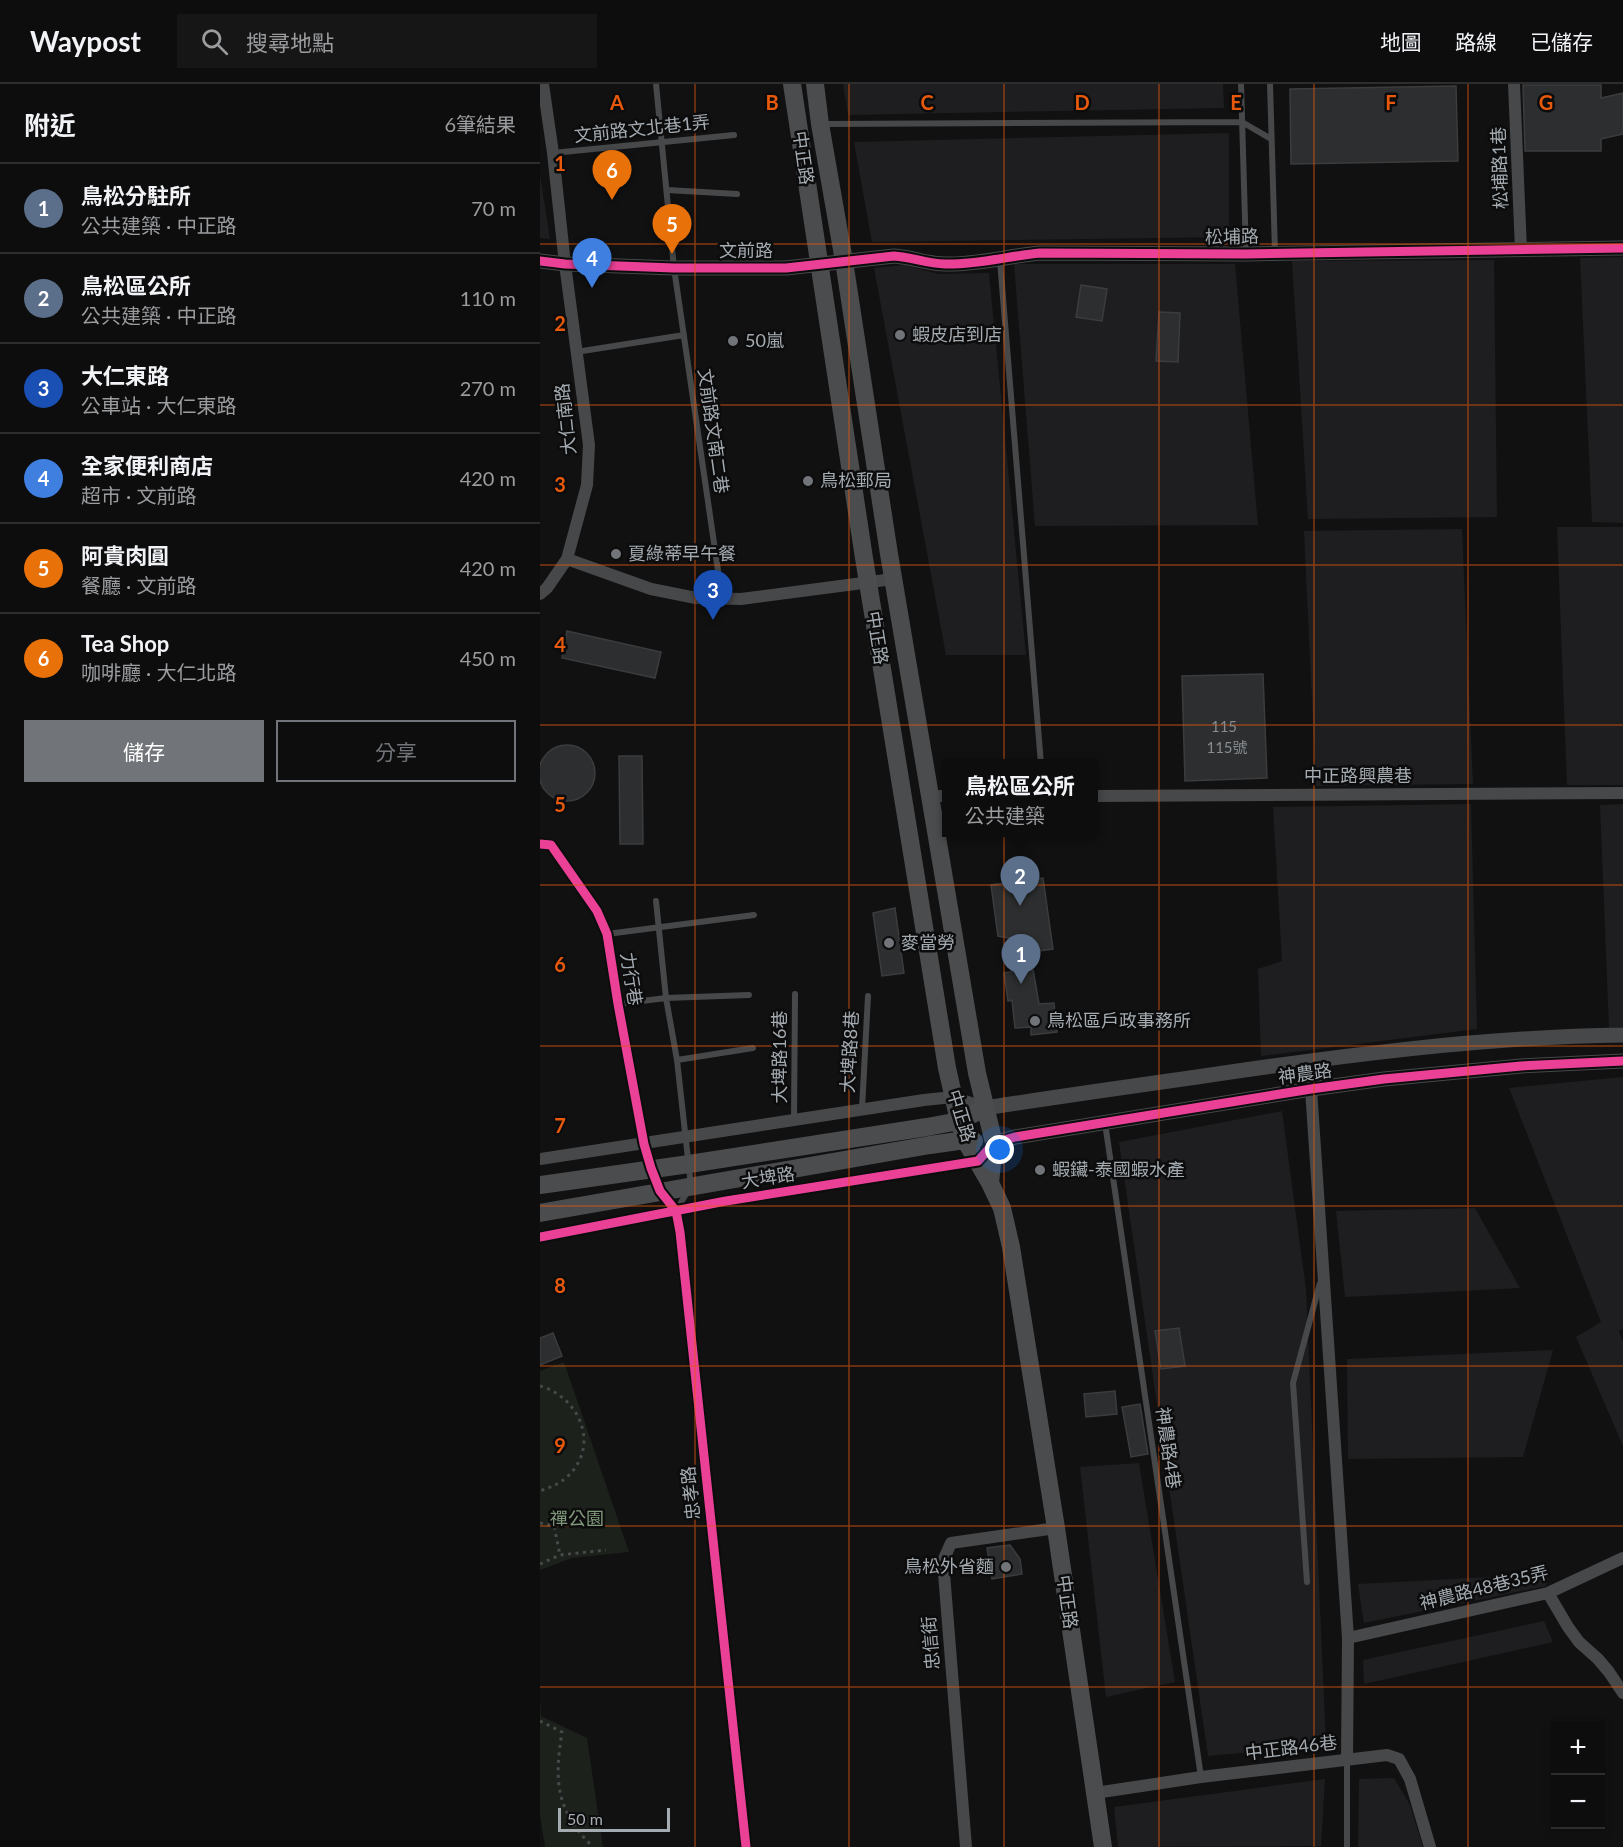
<!DOCTYPE html>
<html lang="zh-TW">
<meta charset="utf-8">
<style>
:root{--surface:#0d0d0e;--page:#161617;--text:#f1f3f6;--muted:#9a9c9e;--line:#2d2d2e;--accent:#717579}
body{margin:0;font-family:Lato,"Noto Sans TC",sans-serif;background:var(--page);color:var(--text)}
.controls{position:absolute;right:18px;bottom:18px;display:grid;overflow:hidden;border-radius:0px;box-shadow:0 3px 9px #0003}
.controls button{width:54px;height:54px;display:grid;place-items:center;padding:0;border:0;border-bottom:2px solid var(--line);background:var(--surface);color:var(--text);font:30px sans-serif}
.scale{position:absolute;left:18px;bottom:15px;width:112px;box-sizing:border-box;padding-left:6px;border:3px solid #a4abb1;border-top:0;font-size:16px;line-height:21px;white-space:nowrap;color:#a4abb1;-webkit-text-stroke:4px #0c0c0d;paint-order:stroke}
.you{position:absolute;left:460px;top:1066px;width:21px;height:21px;margin:-15px;border:4px solid #fff;border-radius:50%;background:#1a73e8;box-shadow:0 0 0 9px #1a73e833}
.badge{display:grid;place-items:center;width:39px;height:39px;border-radius:50%;background:var(--accent);color:#fff;font-size:20px;font-weight:700}
.pin{position:absolute;translate:-50% -50px;filter:drop-shadow(0 2px 3px #0008)}
.pin::after{content:'';position:absolute;top:32px;width:21px;height:18px;background:inherit;clip-path:polygon(0 0,100% 0,50% 100%)}
.popup{position:absolute;left:402px;top:675px;width:156px;height:78px;box-sizing:border-box;display:grid;place-content:center;border-radius:0px;background:var(--surface);filter:drop-shadow(0 2px 4px #0005);font-size:20px;white-space:nowrap;color:var(--muted)}
.popup b{font-size:22px;color:var(--text)}
.popup::after{content:'';position:absolute;left:50%;top:100%;margin-left:-12px;border:12px solid transparent;border-top-color:var(--surface)}
.list{margin:0;padding:0;list-style:none}
h2{display:flex;justify-content:space-between;align-items:center;height:78px;margin:0;padding:0 24px;font-size:26px}
h2 small{font-size:20px;font-weight:400;color:var(--muted)}
.list li{display:grid;grid-template-columns:39px 1fr auto;gap:18px;align-items:center;box-sizing:border-box;height:90px;padding:0 24px;border-top:2px solid var(--line)}
.list b{display:block;font-size:22px;white-space:nowrap}
.list p{margin:0;font-size:20px;white-space:nowrap;color:var(--muted)}
.list em{font-size:20px;font-style:normal;color:var(--muted)}
.actions{display:flex;gap:12px;padding:18px 24px}
.actions a{flex:1;padding:14px 0;border:2px solid var(--accent);border-radius:0px;text-align:center;font-size:21px;color:var(--accent)}
.actions .main{background:var(--accent);color:#fff}
.icon{flex:none;width:33px;height:33px;fill:none;stroke:currentColor;stroke-width:2;stroke-linecap:round;stroke-linejoin:round}
.map{position:relative;flex:none;width:1083px;height:1763px;overflow:hidden}
header{display:flex;align-items:center;gap:36px;box-sizing:border-box;height:84px;padding:0 30px;background:var(--surface);border-bottom:2px solid var(--line)}
header strong{font-size:28px}
nav{display:flex;gap:33px;margin-inline-start:auto;font-size:21px}
.search{width:420px;height:54px;background:var(--page);display:flex;align-items:center;gap:15px;box-sizing:border-box;padding:0 21px;border-radius:0px;color:var(--muted);font-size:22px}
main{display:flex}
aside{flex:1;background:var(--surface)}
.map>svg:first-child{display:block}
.built{fill:#1e1e20}
.green{fill:#1c211c}
.building{fill:#2d2e2f;stroke:#3a3c3e;stroke-width:1.5}
.lines{fill:none;stroke-linecap:round;stroke-linejoin:round}
.path{stroke:#47494b;stroke-width:3;stroke-dasharray:3 4.5;stroke-linecap:butt}
.service{stroke:#46484a;stroke-width:6}
.minor{stroke:#46484a;stroke-width:12}
.tertiary{stroke:#46484a;stroke-width:15}
.secondary{stroke:#4a4c4e;stroke-width:18}
.cycleway-casing{stroke:#0c0c0d;stroke-width:13}
.cycleway{stroke:#ea4096;stroke-width:9}
.grid{fill:none;stroke:#e8590c;stroke-width:1.5;stroke-opacity:0.55}
.poi-dot{fill:#717579;stroke:#0c0c0d;stroke-width:2}
.labels{text-anchor:middle;stroke-width:5;stroke-linejoin:round;paint-order:stroke}
.number-label{font-size:15px;fill:#868c90}
.street-label{font-size:18px;fill:#a4abb1;stroke:#0c0c0d}
.poi-label{font-size:18px;fill:#a4abb1;stroke:#0c0c0d;text-anchor:start}
.park-label{font-size:18px;fill:#829a7c;stroke:#0c0c0d}
.grid-label{font-size:20px;text-anchor:middle;font-weight:bold;fill:#e8590c;stroke:#0c0c0d;stroke-width:5;stroke-linejoin:round;paint-order:stroke}
</style>
<header>
<strong>Waypost</strong>
<div class="search"><svg class="icon" aria-label="search" viewBox="0 0 24 24"><circle cx="10" cy="10" r="6"/><path d="M15 15l6 6"/></svg>搜尋地點</div>
<nav><a>地圖</a><a>路線</a><a>已儲存</a></nav>
</header>
<main>
<aside>
<h2>附近<small>6筆結果</small></h2>
<ul class="list">
<li><span class="badge" style="background:#5c6f8a">1</span><div><b>鳥松分駐所</b><p>公共建築 · 中正路</p></div><em>70 m</em></li>
<li><span class="badge" style="background:#5c6f8a">2</span><div><b>鳥松區公所</b><p>公共建築 · 中正路</p></div><em>110 m</em></li>
<li><span class="badge" style="background:#1a4fb4">3</span><div><b>大仁東路</b><p>公車站 · 大仁東路</p></div><em>270 m</em></li>
<li><span class="badge" style="background:#3f7fe0">4</span><div><b>全家便利商店</b><p>超市 · 文前路</p></div><em>420 m</em></li>
<li><span class="badge" style="background:#e8710a">5</span><div><b>阿貴肉圓</b><p>餐廳 · 文前路</p></div><em>420 m</em></li>
<li><span class="badge" style="background:#e8710a">6</span><div><b>Tea Shop</b><p>咖啡廳 · 大仁北路</p></div><em>450 m</em></li>
</ul>
<div class="actions"><a class="main">儲存</a><a>分享</a></div>
</aside>
<div class="map">
<svg width="1083" height="1763" viewBox="0 0 1083 1763">
<rect width="100%" height="100%" fill="#111112"/>
<!-- built -->
<path class="built" d="M303,0H683L684,24L308,31Z
M689,49V153L332,158L314,58Z
M0,91L10,155L0,154Z
M1083,173V439L1052,438L1040,174Z
M954,176L957,433L768,435L752,177Z
M474,180H695L718,441L495,442Z
M365,181L399,190L449,189L486,571H406L334,184Z
M1017,443H1083V701H1027Z
M922,445L933,700L776,702L764,447Z
M931,720L937,945L721,972L718,885L742,877L733,723Z
M1083,720V943L1069,944L1060,721Z
M1083,993V1245L1079,1247L1083,1258V1362L1036,1253L1061,1238L969,1004Z
M742,1027L766,1205L786,1661L668,1672L579,1058Z
M935,1124L980,1204L805,1213L796,1127Z
M1013,1266L983,1373L808,1375L807,1275Z
M599,1379L635,1598L566,1613L540,1383Z
M1009,1490L1006,1502L824,1539L818,1500Z
M1004,1537L1013,1558L824,1600L823,1576Z
M854,1694L870,1721L883,1763H818L819,1695Z
M785,1695L781,1762L578,1763L574,1723Z"/>
<!-- green -->
<path class="green" d="M24,1278L89,1468L32,1474L0,1486V1287Z
M0,1614L1,1632L47,1654L63,1763H5L0,1731Z"/>
<!-- building -->
<path class="building" d="M983,1H1061V14L1083,9V50L1061,55V67H985Z
M916,2L918,77L751,80L750,5Z
M541,201L567,205L562,237L536,233Z
M619,228L640,229L638,278L616,277Z
M27,547L121,568L115,594L22,574Z
M723,590L727,694L645,697L642,592Z
M-1 689a28 28 0 1 1 56 0a28 28 0 1 1-56 0Z
M79,672H102L103,760H80Z
M503,794L513,865L490,868L499,920L514,919L517,948L491,951V943L475,944L472,916L468,917L464,889L474,887L469,854L458,852L451,801Z
M355,824L364,889L342,892L333,829Z
M639,1244L645,1282L621,1285L615,1247Z
M13,1249L22,1272L0,1281V1254Z
M575,1307L577,1330L546,1333L544,1310Z
M600,1320L608,1370L591,1373L582,1323Z
M470,1461L480,1475L482,1490L452,1495L447,1464Z"/>
<g class="lines">
<!-- path -->
<path class="path" d="M0,1302C39,1313 60,1360 29,1391C20,1400 11,1403 0,1407
M0,1439L14,1442L20,1471
M0,1480L20,1471L66,1466
M0,1637L22,1648C14,1697 16,1727 53,1763"/>
<!-- service -->
<path class="service" d="M116,0L134,184L182,514
M701,0L706,169
M730,0L735,168
M284,40L702,38L731,55
M13,69L194,51
M127,106L197,110
M460,177L501,680
M36,268L144,251
M116,817L126,914L137,976L151,1102L137,1125
M67,850L214,831
M78,920L126,914L209,911
M137,976L213,964
M322,1025L328,912
M254,1036L255,910
M565,1039L661,1693
M767,1498L753,1299L780,1199
M807,1763V1675"/>
<!-- minor -->
<path class="minor" d="M974,0L981,166
M27,475L111,505L156,514L201,515L353,495
M0,510L7,504L27,475L47,401L49,361L25,180L13,69L3,0
M389,712H406
M554,712L1083,709
M0,760L11,761L57,827L67,850L78,920L104,1060L111,1084L120,1107L136,1127L140,1148L206,1763
M766,977L771,1005L808,1554L807,1675
M0,1075L384,1016L413,1013L445,1024
M0,1153L186,1117L438,1077L441,1074
M1008,1509L1028,1543L1039,1558L1058,1575L1069,1588L1083,1609
M808,1554L1008,1509L1083,1474
M555,1709L661,1693L847,1671L859,1675L870,1695L890,1763
M426,1763L403,1477L411,1459L516,1444"/>
<!-- tertiary -->
<path class="tertiary" d="M0,177L25,180L134,184H246L354,172C372,173 387,180 405,180C437,181 468,172 500,169L706,170L1083,164
M445,1024C515,1013 586,1003 657,993C798,972 940,953 1083,951
M454,1059L475,1053L771,1005L844,995L981,982L1083,977"/>
<!-- secondary -->
<path class="secondary" d="M252,0L324,474L407,984L419,1037L425,1056L450,1099L462,1124L471,1163L516,1444L563,1763
M275,0L280,40L304,177L349,470L437,989L454,1059L450,1099
M0,1101L149,1080L387,1043L419,1037L445,1024
M0,1129L390,1061L425,1056L434,1057"/>
<defs>
<path id="cycleway" d="M0,177L25,180L134,184H246L354,172C372,173 387,180 405,180C437,181 468,172 500,169L706,170L1083,164
M0,760L11,761L57,827L67,850L78,920L104,1060L111,1084L120,1107L136,1127L140,1148L206,1763
M0,1153L186,1117L438,1077L454,1059L475,1053L771,1005L844,995L981,982L1083,977"/>
</defs>
<!-- cycleway casing -->
<use href="#cycleway" class="cycleway-casing"/>
<!-- cycleway -->
<use href="#cycleway" class="cycleway"/>
</g>
<!-- grid -->
<path class="grid" d="M155,0V1763M309,0V1763M464,0V1763M619,0V1763M774,0V1763M928,0V1763M0,160H1083M0,321H1083M0,481H1083M0,641H1083M0,801H1083M0,962H1083M0,1122H1083M0,1282H1083M0,1442H1083M0,1603H1083"/>
<!-- markers -->
<g class="poi-dot">
<circle cx="360" cy="251" r="6"/>
<circle cx="193" cy="257" r="6"/>
<circle cx="268" cy="397" r="6"/>
<circle cx="76" cy="470" r="6"/>
<circle cx="349" cy="859" r="6"/>
<circle cx="495" cy="937" r="6"/>
<circle cx="500" cy="1086" r="6"/>
<circle cx="466" cy="1483" r="6"/>
</g>
<g class="labels">
<!-- number labels -->
<g class="number-label">
<text x="684" y="648">115</text>
<text x="687" y="669">115號</text>
</g>
<!-- street labels -->
<g class="street-label">
<text transform="translate(102 45) rotate(-6)" y="6">文前路文北巷1弄</text>
<text transform="translate(263 74) rotate(82)" y="6">中正路</text>
<text transform="translate(960 84) rotate(-92)" y="6">松埔路1巷</text>
<text transform="translate(692 153) rotate(-1)" y="6">松埔路</text>
<text x="206" y="173">文前路</text>
<text transform="translate(26 335) rotate(-96)" y="6">大仁南路</text>
<text transform="translate(173 347) rotate(82)" y="6">文前路文南二巷</text>
<text transform="translate(337 554) rotate(81)" y="6">中正路</text>
<text x="818" y="698">中正路興農巷</text>
<text transform="translate(91 895) rotate(81)" y="6">力行巷</text>
<text transform="translate(310 968) rotate(-87)" y="6">大埤路8巷</text>
<text transform="translate(240 973) rotate(-90)" y="6">大埤路16巷</text>
<text transform="translate(765 990) rotate(-8)" y="6">神農路</text>
<text transform="translate(421 1032) rotate(73)" y="6">中正路</text>
<text transform="translate(228 1094) rotate(-9)" y="6">大埤路</text>
<text transform="translate(628 1364) rotate(82)" y="6">神農路4巷</text>
<text transform="translate(151 1409) rotate(-96)" y="6">忠孝路</text>
<text transform="translate(944 1504) rotate(-14)" y="6">神農路48巷35弄</text>
<text transform="translate(527 1518) rotate(82)" y="6">中正路</text>
<text transform="translate(391 1559) rotate(-95)" y="6">忠信街</text>
<text transform="translate(751 1664) rotate(-7)" y="6">中正路46巷</text>
</g>
<!-- poi labels -->
<g class="poi-label">
<text x="372" y="257">蝦皮店到店</text>
<text x="205" y="263">50嵐</text>
<text x="280" y="403">鳥松郵局</text>
<text x="88" y="476">夏綠蒂早午餐</text>
<text x="361" y="865">麥當勞</text>
<text x="507" y="943">鳥松區戶政事務所</text>
<text x="512" y="1092">蝦鑶-泰國蝦水產</text>
<text x="454" y="1489" text-anchor="end">鳥松外省麵</text>
</g>
<!-- park labels -->
<g class="park-label">
<text x="37" y="1441">禪公園</text>
</g>
</g>
<g class="grid-label">
<text x="77" y="26">A</text>
<text x="232" y="26">B</text>
<text x="387" y="26">C</text>
<text x="542" y="26">D</text>
<text x="696" y="26">E</text>
<text x="851" y="26">F</text>
<text x="1006" y="26">G</text>
<text x="20" y="87">1</text>
<text x="20" y="247">2</text>
<text x="20" y="408">3</text>
<text x="20" y="568">4</text>
<text x="20" y="728">5</text>
<text x="20" y="888">6</text>
<text x="20" y="1049">7</text>
<text x="20" y="1209">8</text>
<text x="20" y="1369">9</text>
</g>
</svg>
<div class="controls">
<button>+</button>
<button>−</button>
</div>
<div class="scale">50 m</div>
<div class="you"></div>
<div class="pin badge" style="left:481px;top:900px;background:#5c6f8a">1</div>
<div class="pin badge" style="left:480px;top:822px;background:#5c6f8a">2</div>
<div class="popup"><b>鳥松區公所</b>公共建築</div>
<div class="pin badge" style="left:173px;top:536px;background:#1a4fb4">3</div>
<div class="pin badge" style="left:52px;top:204px;background:#3f7fe0">4</div>
<div class="pin badge" style="left:132px;top:170px;background:#e8710a">5</div>
<div class="pin badge" style="left:72px;top:116px;background:#e8710a">6</div>
</div>
</main>
